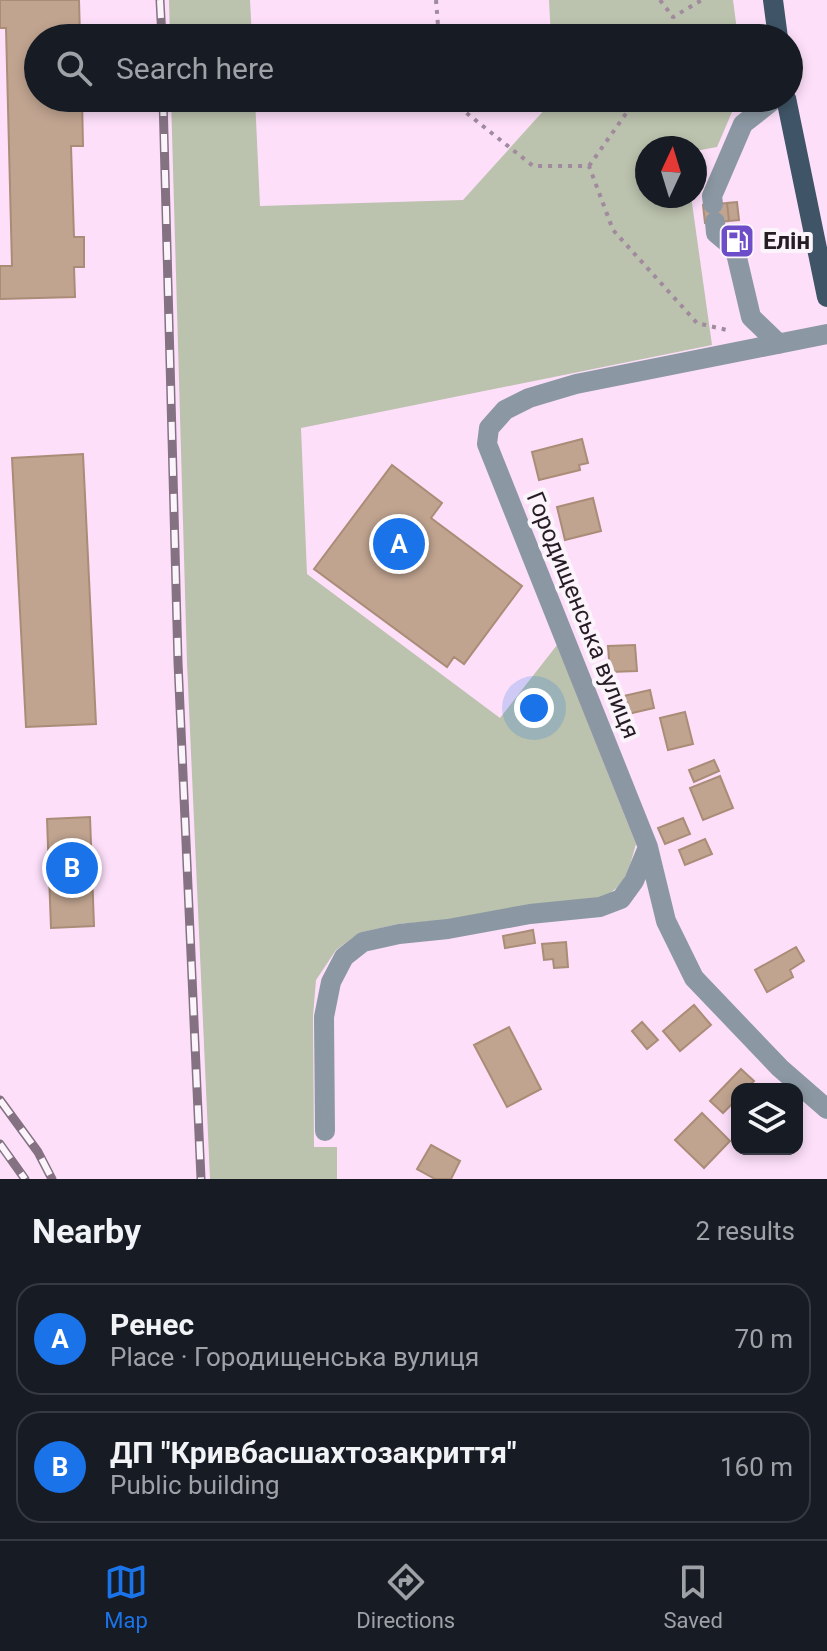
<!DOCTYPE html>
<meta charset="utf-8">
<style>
:root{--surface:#171b24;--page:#20242c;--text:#f1f3f6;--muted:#9ea1a6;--line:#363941;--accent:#1a73e8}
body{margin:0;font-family:Roboto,sans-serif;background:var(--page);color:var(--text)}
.controls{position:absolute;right:24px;bottom:24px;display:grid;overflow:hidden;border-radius:16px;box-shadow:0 4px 12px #0003}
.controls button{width:72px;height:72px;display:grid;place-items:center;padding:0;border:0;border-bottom:2px solid var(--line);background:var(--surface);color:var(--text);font:40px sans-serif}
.compass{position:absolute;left:635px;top:136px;width:72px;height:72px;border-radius:50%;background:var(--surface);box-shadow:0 4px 12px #0003;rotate:4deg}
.you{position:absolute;left:534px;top:708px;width:28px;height:28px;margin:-20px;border:6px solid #fff;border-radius:50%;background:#1a73e8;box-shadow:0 0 0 12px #1a73e833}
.badge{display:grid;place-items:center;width:52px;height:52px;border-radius:50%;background:var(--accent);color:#fff;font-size:26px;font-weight:700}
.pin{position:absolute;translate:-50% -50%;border:4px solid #fff;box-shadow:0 2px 8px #0006}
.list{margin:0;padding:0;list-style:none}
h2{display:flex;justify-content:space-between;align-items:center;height:104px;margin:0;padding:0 32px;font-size:34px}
h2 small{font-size:26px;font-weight:400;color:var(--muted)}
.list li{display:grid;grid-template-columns:52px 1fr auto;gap:24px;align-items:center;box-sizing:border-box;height:112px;margin:0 16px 16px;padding:0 16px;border:2px solid var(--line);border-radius:24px}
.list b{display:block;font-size:30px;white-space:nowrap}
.list p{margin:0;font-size:26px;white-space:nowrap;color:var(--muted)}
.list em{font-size:26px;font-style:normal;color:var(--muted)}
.icon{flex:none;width:44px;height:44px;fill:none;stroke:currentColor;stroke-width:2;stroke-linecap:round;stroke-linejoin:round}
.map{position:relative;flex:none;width:827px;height:1179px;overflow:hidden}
.search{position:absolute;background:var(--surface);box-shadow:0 4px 12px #0003;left:24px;right:24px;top:24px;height:88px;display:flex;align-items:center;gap:20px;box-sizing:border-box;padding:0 28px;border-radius:44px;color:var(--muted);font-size:30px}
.sheet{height:360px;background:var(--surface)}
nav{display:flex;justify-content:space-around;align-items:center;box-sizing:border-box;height:112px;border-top:2px solid var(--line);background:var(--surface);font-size:22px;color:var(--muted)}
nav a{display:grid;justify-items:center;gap:4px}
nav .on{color:var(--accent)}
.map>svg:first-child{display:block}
.green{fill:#bbc2ad}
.building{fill:#c0a490;stroke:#aa8c77;stroke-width:2}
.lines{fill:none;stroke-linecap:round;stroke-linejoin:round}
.path{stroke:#a08a9d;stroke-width:4;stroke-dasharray:4 6;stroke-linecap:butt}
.minor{stroke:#8b98a3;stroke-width:20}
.major{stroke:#3f5567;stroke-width:20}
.rail-casing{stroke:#847283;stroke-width:9}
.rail{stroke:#fbf5fb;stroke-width:6;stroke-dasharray:18;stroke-linecap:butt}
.labels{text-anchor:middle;stroke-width:8;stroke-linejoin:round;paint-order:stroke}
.poi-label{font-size:24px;font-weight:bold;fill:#261c25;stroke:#fbf5fb;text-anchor:start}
.street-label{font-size:24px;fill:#261c25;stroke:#fbf5fb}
</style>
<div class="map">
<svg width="827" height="1179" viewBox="0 0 827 1179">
<rect width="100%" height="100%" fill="#fddffa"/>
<!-- green -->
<path class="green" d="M169,0H250L252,38H170Z
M549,0H733L738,38H551Z
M171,98H255L260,206L463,200L555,98H738L717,147L695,151V148H647V196H691L712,345L301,428L307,574L500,718L557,645L636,844C628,872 626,886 599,900L447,920L398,924L359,933L336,950L316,980L313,1016L314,1147H337V1179H210L187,663Z"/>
<!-- building -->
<path class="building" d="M0,0H79L80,38H38V98H82L83,146H71L74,237H84V267H74L75,297L0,299V266H12L6,28H0Z
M737,202L739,220L729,221L727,203Z
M727,203L729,221L705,223L703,205Z
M582,439L588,463L579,465L580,470L539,480L532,452Z
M83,454L96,724L26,727L12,458Z
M392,465L442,503L431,518L522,586L464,664L454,657L447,667L314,569Z
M593,498L601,531L565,540L557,507Z
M635,645L637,671L610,672L608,646Z
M650,690L654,708L619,716L615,698Z
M685,712L693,744L668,750L660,718Z
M714,760L719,771L694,782L689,770Z
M720,776L733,808L703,820L690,788Z
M90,817L94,926L51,928L47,819Z
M683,818L690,834L665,844L658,828Z
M705,839L712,854L685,865L679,850Z
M533,930L535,943L505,948L503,936Z
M566,942L568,967L554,968L553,959L544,960L542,944Z
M796,947L804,961L790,970L793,977L767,992L755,970Z
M694,1005L711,1025L680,1051L663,1031Z
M642,1022L658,1040L647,1049L632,1031Z
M509,1027L541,1089L507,1107L474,1045Z
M741,1069L754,1081L746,1089H737V1105L735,1107L732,1104L723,1113L710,1101Z
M702,1113L730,1141L704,1168L675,1140Z
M431,1145L460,1161L451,1179H435L417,1169Z"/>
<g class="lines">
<!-- path -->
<path class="path" d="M436,0L439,38
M660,0L673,17
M667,38L673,17L702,0
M454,98L459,107L533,166H589L613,230L697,323L731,331
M589,166L637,98"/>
<!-- minor -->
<path class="minor" d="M713,204L712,196L743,124L776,98
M715,222L716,233L735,249L751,317L779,344
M827,334L576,384L529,398L505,410L489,428L487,444L648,847L666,921L694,978L780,1068L827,1109
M325,1131L324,1017L331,982L344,957L363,942L399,934L448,929L530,914L600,907L621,899L634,881L648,847"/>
<!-- major -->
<path class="major" d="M773,0L778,38
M786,98L827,297"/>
<defs>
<path id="rail" d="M160,0L162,38
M163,98L178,662L201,1179
M0,1100L38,1152L52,1179
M0,1144L25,1179"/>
</defs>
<!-- rail casing -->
<use href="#rail" class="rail-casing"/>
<!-- rail -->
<use href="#rail" class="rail"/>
</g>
<!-- icons -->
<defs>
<symbol id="fuel-square" viewBox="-11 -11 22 22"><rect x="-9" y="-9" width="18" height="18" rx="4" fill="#6d4ec8" stroke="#fbf5fb"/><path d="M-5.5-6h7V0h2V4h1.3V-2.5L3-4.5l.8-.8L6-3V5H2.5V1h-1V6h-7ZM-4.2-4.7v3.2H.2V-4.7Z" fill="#fff"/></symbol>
</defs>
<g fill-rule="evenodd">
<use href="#fuel-square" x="717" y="221" width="40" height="40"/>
</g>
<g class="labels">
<!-- poi labels -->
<g class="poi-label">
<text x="763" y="249">Елін</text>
</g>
<!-- street labels -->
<g class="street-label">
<text transform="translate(583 615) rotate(68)" y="8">Городищенська вулиця</text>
</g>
</g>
</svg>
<div class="controls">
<button><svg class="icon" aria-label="layers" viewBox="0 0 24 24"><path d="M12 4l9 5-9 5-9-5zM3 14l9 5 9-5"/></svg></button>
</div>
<svg class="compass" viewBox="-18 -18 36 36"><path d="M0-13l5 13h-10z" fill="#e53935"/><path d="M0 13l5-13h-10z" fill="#9ea1a6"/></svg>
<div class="you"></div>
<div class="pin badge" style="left:399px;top:544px">A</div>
<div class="pin badge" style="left:72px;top:868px">B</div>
<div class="search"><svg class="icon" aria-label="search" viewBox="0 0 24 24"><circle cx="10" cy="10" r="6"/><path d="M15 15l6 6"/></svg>Search here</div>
</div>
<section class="sheet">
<h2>Nearby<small>2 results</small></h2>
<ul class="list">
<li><span class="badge">A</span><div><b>Ренес</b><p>Place · Городищенська вулиця</p></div><em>70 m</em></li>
<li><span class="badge">B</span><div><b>ДП &quot;Кривбасшахтозакриття&quot;</b><p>Public building</p></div><em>160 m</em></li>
</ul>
</section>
<nav>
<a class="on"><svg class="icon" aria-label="map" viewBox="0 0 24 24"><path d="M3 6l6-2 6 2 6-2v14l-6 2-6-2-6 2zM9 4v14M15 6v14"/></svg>Map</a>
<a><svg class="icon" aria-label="directions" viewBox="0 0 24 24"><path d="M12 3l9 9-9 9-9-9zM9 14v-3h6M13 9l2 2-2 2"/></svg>Directions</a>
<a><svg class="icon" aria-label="saved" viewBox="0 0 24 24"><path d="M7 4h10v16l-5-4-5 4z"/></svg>Saved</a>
</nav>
